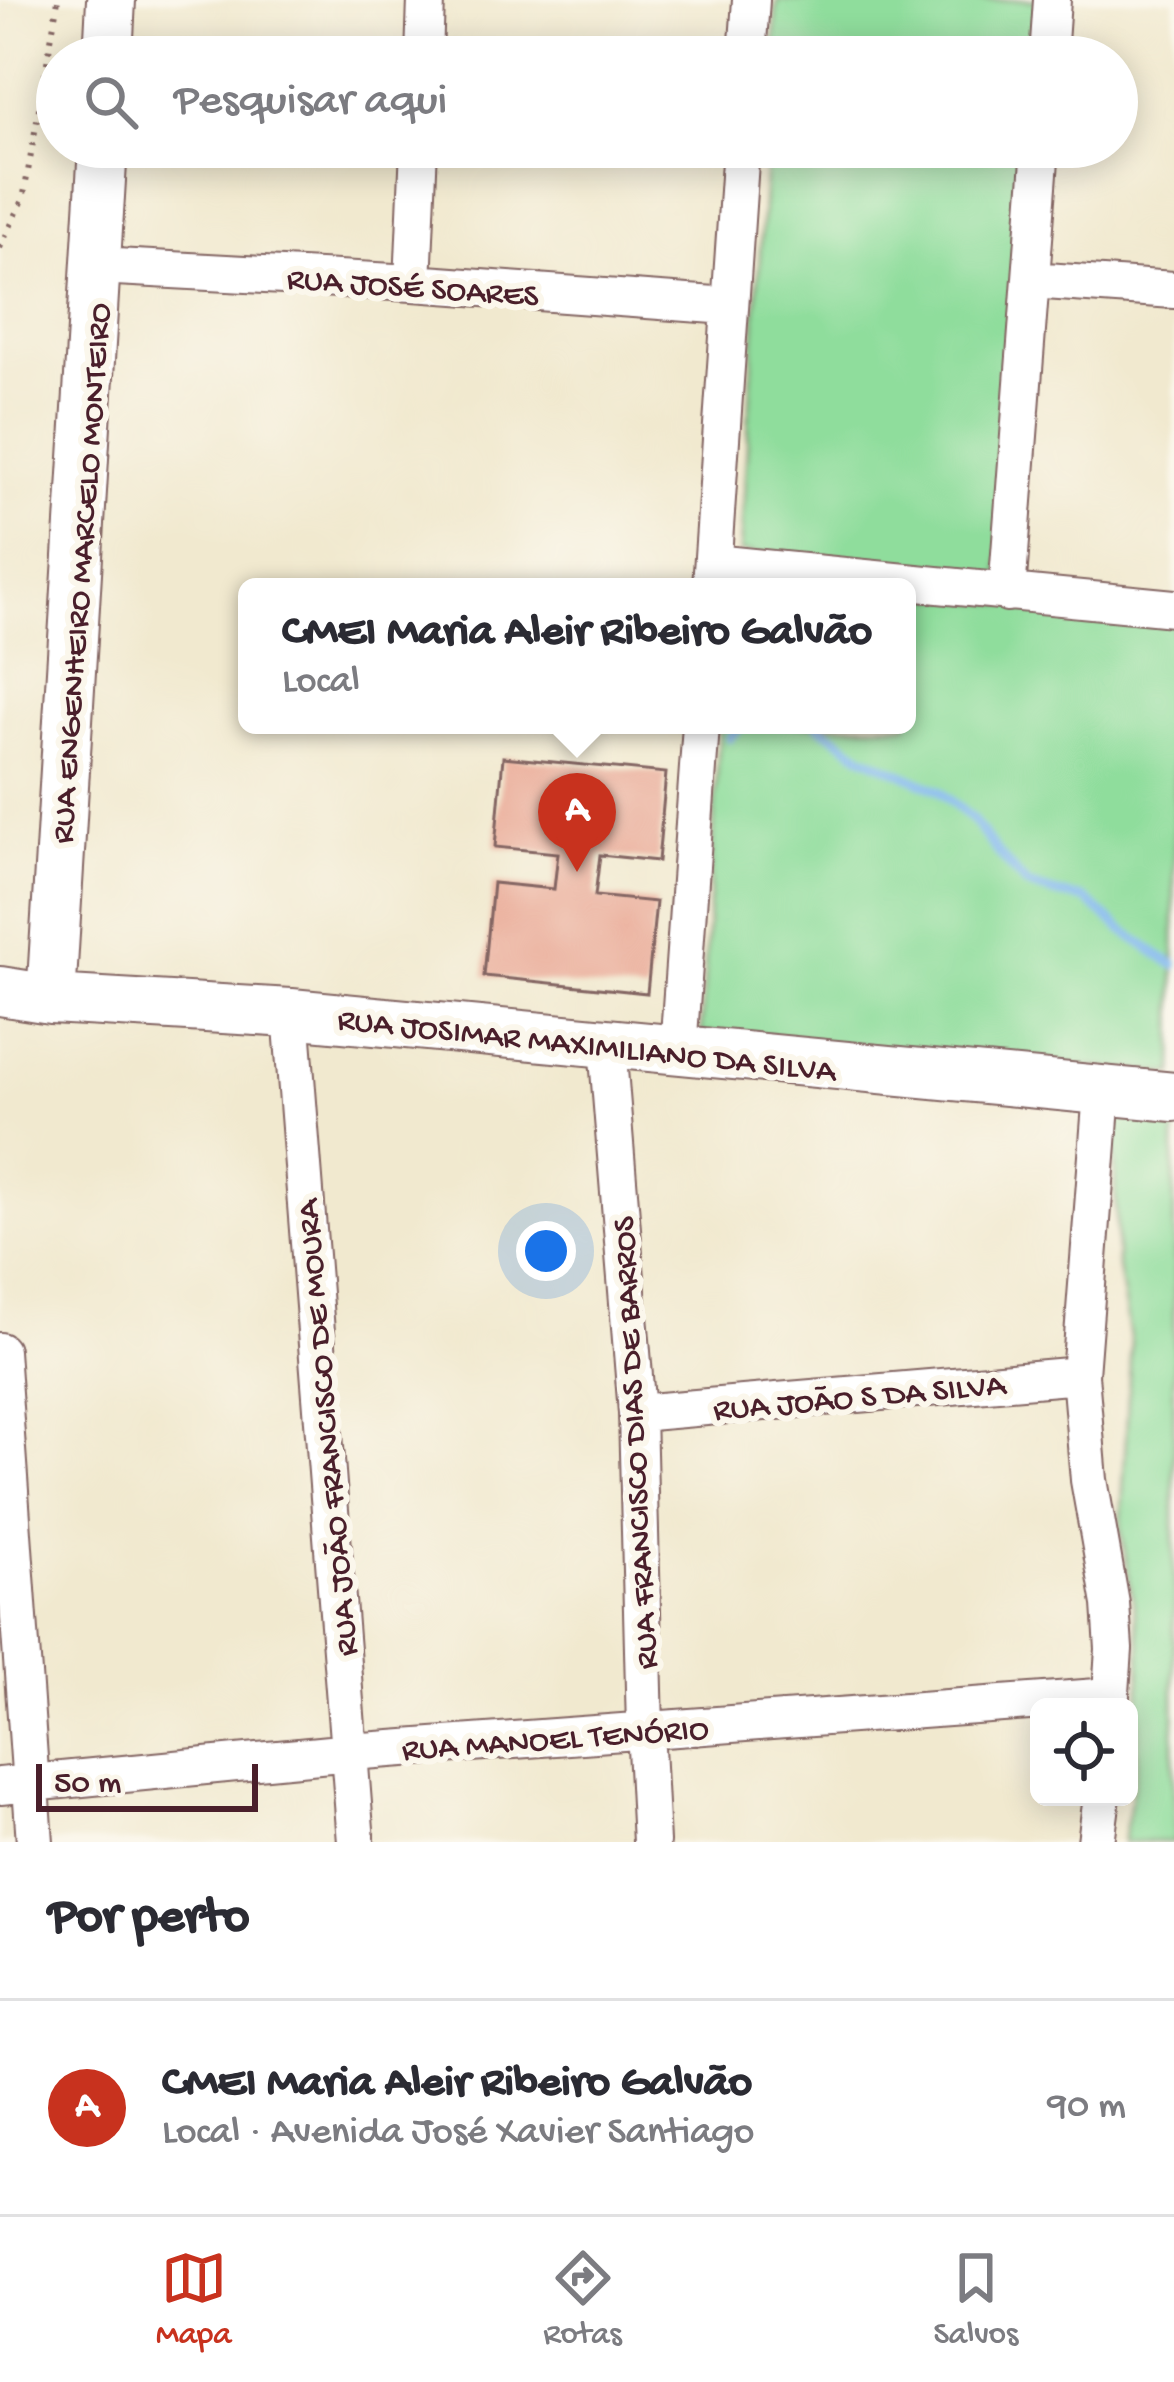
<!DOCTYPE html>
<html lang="pt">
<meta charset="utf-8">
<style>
:root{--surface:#fff;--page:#f2f2f3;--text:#2b2b33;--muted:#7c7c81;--line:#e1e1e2;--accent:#c8321e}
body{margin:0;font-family:"Gochi Hand",sans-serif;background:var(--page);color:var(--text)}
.controls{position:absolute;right:36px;bottom:36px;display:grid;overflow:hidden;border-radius:18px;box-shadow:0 6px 30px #0003}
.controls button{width:108px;height:108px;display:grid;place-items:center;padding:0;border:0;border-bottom:3px solid var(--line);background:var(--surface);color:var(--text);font:60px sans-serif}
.scale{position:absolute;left:36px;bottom:30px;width:222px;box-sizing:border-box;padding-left:12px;border:6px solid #4a1f2b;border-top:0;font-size:33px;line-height:42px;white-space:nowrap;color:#4a1f2b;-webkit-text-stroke:9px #fbf7ec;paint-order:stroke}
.you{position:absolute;left:546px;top:1251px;width:42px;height:42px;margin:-30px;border:9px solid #fff;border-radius:50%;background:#1a73e8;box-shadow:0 0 0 18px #1a73e833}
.badge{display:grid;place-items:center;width:78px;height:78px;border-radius:50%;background:var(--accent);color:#fff;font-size:39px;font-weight:700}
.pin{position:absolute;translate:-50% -99px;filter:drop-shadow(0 3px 6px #0008)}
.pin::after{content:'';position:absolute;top:63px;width:42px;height:36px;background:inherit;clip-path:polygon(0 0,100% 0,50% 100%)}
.popup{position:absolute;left:238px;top:578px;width:678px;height:156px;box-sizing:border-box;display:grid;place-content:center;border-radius:18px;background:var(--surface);filter:drop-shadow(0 3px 9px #0005);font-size:39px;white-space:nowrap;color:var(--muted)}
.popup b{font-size:45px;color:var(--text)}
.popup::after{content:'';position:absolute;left:50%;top:100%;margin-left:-24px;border:24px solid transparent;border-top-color:var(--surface)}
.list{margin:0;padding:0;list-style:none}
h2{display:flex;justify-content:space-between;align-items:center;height:156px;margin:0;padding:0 48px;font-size:51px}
h2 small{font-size:39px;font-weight:400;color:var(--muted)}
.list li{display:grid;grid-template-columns:78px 1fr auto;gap:36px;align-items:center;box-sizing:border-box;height:216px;padding:0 48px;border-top:3px solid var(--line)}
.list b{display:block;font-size:45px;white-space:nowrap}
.list p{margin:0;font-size:39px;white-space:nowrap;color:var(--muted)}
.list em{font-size:39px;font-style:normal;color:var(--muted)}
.icon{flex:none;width:66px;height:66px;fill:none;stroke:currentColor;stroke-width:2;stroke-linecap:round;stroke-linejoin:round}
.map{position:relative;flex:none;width:1174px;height:1842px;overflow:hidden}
.search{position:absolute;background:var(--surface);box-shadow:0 6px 30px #0003;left:36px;right:36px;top:36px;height:132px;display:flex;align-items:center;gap:30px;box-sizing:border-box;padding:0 42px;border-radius:66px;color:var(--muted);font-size:45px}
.sheet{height:372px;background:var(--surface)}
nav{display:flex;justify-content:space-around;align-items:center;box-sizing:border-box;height:168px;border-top:3px solid var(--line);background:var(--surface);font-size:33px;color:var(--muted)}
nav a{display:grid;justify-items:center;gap:6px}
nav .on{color:var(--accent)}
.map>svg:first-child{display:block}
.green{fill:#8fdd9c;stroke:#6c7e64;stroke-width:3}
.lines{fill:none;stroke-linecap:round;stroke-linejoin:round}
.stream{stroke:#7fb7ef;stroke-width:9}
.building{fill:#e9a894}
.street-casing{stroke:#846664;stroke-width:40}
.secondary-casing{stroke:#846664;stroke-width:52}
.path{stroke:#846664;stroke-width:6;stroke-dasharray:3 9;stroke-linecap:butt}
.street{stroke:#fff;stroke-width:36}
.secondary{stroke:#fff;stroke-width:48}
.labels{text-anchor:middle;stroke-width:12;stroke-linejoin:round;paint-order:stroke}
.street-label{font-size:33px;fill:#4a1f2b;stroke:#fbf7ec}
</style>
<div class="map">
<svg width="1174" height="1842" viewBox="0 0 1174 1842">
<rect width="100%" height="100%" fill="#fbf7ec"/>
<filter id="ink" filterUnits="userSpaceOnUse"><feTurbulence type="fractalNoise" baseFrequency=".00833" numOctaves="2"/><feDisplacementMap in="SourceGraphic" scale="24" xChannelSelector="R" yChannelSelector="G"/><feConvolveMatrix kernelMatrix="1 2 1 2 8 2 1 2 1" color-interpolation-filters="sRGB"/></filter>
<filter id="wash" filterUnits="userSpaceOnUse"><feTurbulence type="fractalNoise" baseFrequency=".004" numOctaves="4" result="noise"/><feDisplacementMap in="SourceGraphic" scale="48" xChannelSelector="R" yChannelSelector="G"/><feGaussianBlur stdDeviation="2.7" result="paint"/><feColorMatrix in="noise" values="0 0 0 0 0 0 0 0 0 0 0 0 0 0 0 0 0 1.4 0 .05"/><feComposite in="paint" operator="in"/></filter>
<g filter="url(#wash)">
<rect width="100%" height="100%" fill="#f1e9cf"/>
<!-- green -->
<path class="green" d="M777,0H1041L1037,57H773Z
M767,147H1030L999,581L740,552Z
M907,595L1174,620V1074L701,1033L720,725H907Z
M1114,1117L1174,1122V1842H1123L1138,1759L1141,1647L1121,1530L1131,1343L1117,1261Z"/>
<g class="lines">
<!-- stream -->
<path class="stream" d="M818,725L863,756L938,790L972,819L995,850L1027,885L1057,894L1085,899L1122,930L1174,965
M729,738L743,725"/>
</g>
<g id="blocks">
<!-- building -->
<path class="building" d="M503,757L666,773L658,861L600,855L595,896L656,902L647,993L484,976L493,883L554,889L558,853L495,847Z"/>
</g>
</g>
<g filter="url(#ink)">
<use href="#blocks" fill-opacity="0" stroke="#846664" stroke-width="3"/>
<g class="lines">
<defs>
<path id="street" d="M424,57L426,0
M747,57L751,0
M1048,57L1052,0
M97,266L413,283L729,306
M1031,280L1174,290
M413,283L419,147
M713,563L1174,608
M711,586L741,147
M1007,593L1041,147
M291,1013L356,1842
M607,1045L637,1413L645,1729L651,1842
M678,1050L701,725
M1102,1092L1080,1375L1089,1480L1111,1604L1114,1649L1110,1707
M0,1351L35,1842
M637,1413L1080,1375
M0,1786L350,1752L1111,1696
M1096,1842L1102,1797"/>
<path id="secondary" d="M108,57L111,0
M0,991L51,999L291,1013L1174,1097
M51,999L103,147"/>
</defs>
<!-- street casing -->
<use href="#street" class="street-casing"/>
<!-- secondary casing -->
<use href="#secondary" class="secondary-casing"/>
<!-- path -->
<path class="path" d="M0,248L23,200L58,0"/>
<!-- street -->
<use href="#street" class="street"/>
<!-- secondary -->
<use href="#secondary" class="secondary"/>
</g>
</g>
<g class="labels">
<!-- street labels -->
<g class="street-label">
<text transform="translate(413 284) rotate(4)" y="12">RUA JOSÉ SOARES</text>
<text transform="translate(78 573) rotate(-86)" y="12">RUA ENGENHEIRO MARCELO MONTEIRO</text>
<text transform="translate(587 1042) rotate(6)" y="12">RUA JOSIMAR MAXIMILIANO DA SILVA</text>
<text transform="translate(859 1394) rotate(-5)" y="12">RUA JOÃO S DA SILVA</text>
<text transform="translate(324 1428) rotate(-95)" y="12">RUA JOÃO FRANCISCO DE MOURA</text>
<text transform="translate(632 1443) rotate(-93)" y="12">RUA FRANCISCO DIAS DE BARROS</text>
<text transform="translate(555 1736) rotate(-4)" y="12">RUA MANOEL TENÓRIO</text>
</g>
</g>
</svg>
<div class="controls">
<button><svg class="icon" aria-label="locate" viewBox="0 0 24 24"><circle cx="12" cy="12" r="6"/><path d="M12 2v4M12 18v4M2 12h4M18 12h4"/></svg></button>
</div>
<div class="scale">50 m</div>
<div class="you"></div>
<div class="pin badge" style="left:577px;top:872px">A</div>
<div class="popup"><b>CMEI Maria Aleir Ribeiro Galvão</b>Local</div>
<div class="search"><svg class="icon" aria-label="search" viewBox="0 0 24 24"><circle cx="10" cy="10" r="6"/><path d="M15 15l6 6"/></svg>Pesquisar aqui</div>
</div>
<section class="sheet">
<h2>Por perto<small></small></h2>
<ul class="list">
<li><span class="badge">A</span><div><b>CMEI Maria Aleir Ribeiro Galvão</b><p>Local · Avenida José Xavier Santiago</p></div><em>90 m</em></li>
</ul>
</section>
<nav>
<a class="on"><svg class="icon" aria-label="map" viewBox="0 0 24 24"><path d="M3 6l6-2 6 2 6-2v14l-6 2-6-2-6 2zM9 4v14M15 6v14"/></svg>Mapa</a>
<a><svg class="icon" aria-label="directions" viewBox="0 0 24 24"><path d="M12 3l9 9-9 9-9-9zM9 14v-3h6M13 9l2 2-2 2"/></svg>Rotas</a>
<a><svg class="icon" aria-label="saved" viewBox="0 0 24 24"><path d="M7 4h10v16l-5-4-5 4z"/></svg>Salvos</a>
</nav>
